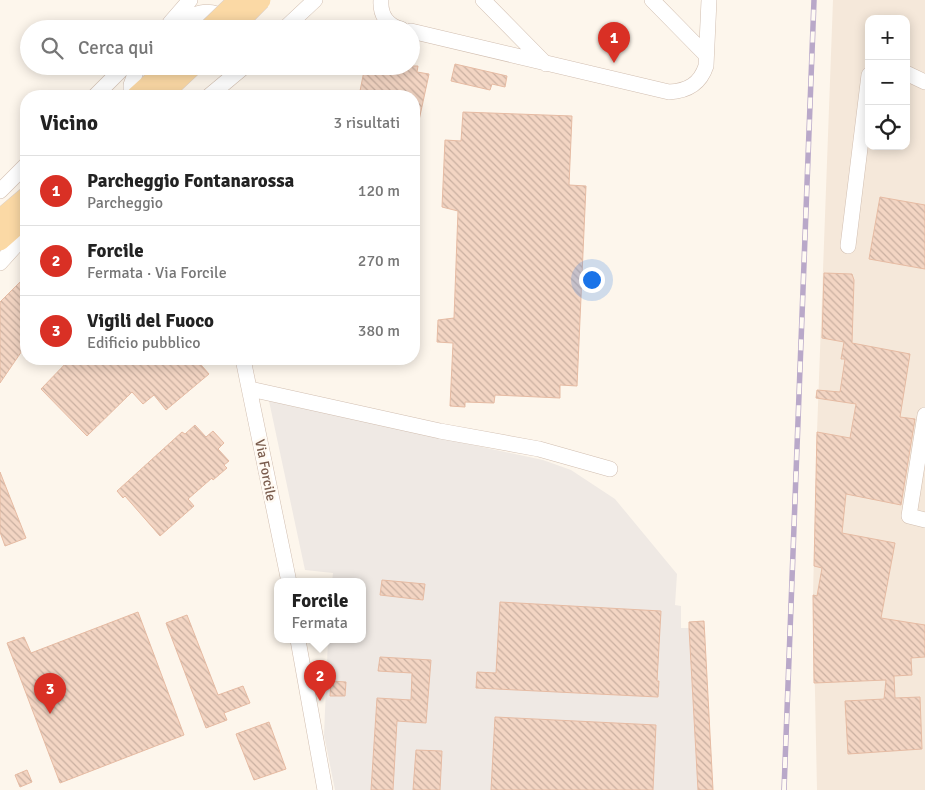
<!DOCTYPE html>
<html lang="it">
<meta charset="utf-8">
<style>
:root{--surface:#fff;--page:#f6f6f6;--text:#222;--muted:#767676;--line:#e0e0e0;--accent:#d93025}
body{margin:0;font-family:Signika,sans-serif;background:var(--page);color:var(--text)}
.controls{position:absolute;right:15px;top:15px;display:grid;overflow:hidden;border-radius:10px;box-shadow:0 2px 12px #0003}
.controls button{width:45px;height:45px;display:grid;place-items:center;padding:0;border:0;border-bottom:1px solid var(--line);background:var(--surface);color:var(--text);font:25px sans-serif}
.you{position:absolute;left:591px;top:279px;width:18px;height:18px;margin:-12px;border:4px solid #fff;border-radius:50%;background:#1a73e8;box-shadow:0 0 0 8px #1a73e833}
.badge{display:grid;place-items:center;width:32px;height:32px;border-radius:50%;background:var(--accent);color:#fff;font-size:16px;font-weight:700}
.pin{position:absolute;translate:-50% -41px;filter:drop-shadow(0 1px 2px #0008)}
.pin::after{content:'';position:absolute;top:26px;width:18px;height:15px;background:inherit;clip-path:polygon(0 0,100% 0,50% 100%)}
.popup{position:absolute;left:274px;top:578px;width:92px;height:65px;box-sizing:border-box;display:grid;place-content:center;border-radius:10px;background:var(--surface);filter:drop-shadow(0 1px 4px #0005);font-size:16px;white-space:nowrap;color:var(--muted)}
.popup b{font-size:19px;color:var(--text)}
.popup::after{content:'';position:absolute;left:50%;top:100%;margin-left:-10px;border:10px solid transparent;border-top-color:var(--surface)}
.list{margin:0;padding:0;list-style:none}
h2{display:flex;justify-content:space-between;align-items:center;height:65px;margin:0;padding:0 20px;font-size:21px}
h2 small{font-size:16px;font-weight:400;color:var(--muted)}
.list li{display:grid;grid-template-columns:32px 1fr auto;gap:15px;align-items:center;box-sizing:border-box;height:70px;padding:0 20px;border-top:1px solid var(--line)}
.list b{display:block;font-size:19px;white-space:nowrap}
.list p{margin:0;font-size:16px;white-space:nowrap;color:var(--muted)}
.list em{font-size:16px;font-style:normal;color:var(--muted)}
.icon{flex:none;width:28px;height:28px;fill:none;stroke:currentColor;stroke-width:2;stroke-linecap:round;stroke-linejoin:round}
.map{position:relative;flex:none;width:925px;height:790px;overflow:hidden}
.search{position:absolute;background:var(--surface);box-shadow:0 2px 12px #0003;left:20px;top:20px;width:400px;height:55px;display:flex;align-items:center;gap:12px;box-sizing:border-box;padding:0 18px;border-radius:28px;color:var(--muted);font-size:19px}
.panel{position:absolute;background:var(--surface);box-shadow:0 2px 12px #0003;left:20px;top:90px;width:400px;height:275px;border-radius:20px}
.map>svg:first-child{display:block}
.residential{fill:#f5e8da;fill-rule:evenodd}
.industrial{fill:#efe9e4}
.building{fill:url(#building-back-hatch);stroke:#e6bba3}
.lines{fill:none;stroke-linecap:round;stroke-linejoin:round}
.minor-casing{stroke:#d1beb0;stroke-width:16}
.major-casing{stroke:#dad1cd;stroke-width:20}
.minor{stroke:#fff;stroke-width:15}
.major{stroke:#fbd9a5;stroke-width:19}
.rail-casing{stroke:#b9a8c9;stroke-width:5.5}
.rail{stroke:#fffaf3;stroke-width:4;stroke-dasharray:11;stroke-linecap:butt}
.major-bridge-casing{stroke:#dad1cd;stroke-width:20;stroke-linecap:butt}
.major-bridge{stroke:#fbd9a5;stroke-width:19}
.labels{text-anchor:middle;stroke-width:5;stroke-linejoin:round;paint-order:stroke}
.street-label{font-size:14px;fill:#7a5c4d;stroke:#fffaf3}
</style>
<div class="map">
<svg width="925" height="790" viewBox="0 0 925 790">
<defs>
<pattern id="building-back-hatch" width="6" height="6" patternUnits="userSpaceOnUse" patternTransform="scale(1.25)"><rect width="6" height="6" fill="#f3d5c3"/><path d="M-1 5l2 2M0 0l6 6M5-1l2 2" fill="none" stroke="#cab0a1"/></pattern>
</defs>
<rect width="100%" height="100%" fill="#fdf6ec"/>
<!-- residential -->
<path class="residential" d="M833,0H925V790H817L813,595L817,432ZM869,19H906V146H869Z"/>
<!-- industrial -->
<path class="industrial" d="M269,401L543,460L571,470L615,499L677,574L675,605L681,606V628H689L698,790H335L324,735L328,640H362V582H332L333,573L305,570Z"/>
<!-- building -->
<path class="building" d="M455,64L507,76L505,87L492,84L490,90L451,81Z
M365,66H418L417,72L429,74L418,125L414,124V96H359Z
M463,112L572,116L569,185L586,186L577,386L560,385V398L495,395L494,403L465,402V407L450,406L453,343L437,342L438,320L454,318L458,211L442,207L445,140L461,141Z
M880,197L925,205V269L869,259Z
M824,273L852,274L854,280L852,343L910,354L900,417L915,419L901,505L846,494L842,533L895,543L881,618L925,625V657L911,658L912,675L894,676L895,698L920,697L922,749L848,754L845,701L884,699L886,680L814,683L813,595L817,596L822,568L814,566L817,432L850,438L856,404L816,398L817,390L840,392L845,359H841L844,342L822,338Z
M26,276V345L0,383V302Z
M70,359H196L209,374L166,410L154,395L143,404L132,392L87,436L41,389Z
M195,425L206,437L213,431L224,443L218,449L229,461L224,465L227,468L213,480L212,478L188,499L194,506L160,536L125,496L123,498L117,491L182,432L185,434Z
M0,472L26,538L5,546L0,532Z
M382,580L425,584L423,600L380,595Z
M500,602L661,611L657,681H659L658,697L476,688L477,672L496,673Z
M138,612L184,735L60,783L7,643L24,637L31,653Z
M187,615L218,695L243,686L250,703L224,713L227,720L206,728L166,623Z
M704,621L713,790H698L689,628V622Z
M380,657L431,660L426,723L397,721L393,790H371L377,698L411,700L412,673L378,671Z
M331,681L346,682L345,696H330Z
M495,717L656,725L653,790H491Z
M269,722L286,769L254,780L236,734Z
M416,750L442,751L440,790H413Z
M27,770L32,782L20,787L15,775Z"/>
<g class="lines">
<defs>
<path id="minor" d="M381,0C380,14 386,25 401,29
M483,0L546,64
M652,0L706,55
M170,23L190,0
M166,29C190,16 204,4 230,20
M284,29L315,0
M411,31L669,92C688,91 700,84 706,66L709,0
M906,73L925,82
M95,96L125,66
M131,96V85L138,66
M209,96L245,66
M0,191L26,165
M848,246L869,75
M0,263L26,234
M243,359L289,582
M250,389L440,431L539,449L610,469
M925,415L909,516L925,520
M298,640L325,790"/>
<path id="major" d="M136,96L169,66
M161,96L193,66
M0,219L26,197
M0,241L26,218"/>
</defs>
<!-- minor casing -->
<use href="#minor" class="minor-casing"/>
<!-- major casing -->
<use href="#major" class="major-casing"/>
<!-- minor -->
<use href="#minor" class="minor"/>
<!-- major -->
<use href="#major" class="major"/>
<defs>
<path id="rail" d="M784,790L814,0"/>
</defs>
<!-- rail casing -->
<use href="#rail" class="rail-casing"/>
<!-- rail -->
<use href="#rail" class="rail"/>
<defs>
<path id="major-bridge" d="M208,29L238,0
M232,29L261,0"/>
</defs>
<!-- major-bridge casing -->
<use href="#major-bridge" class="major-bridge-casing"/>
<!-- major-bridge -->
<use href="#major-bridge" class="major-bridge"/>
</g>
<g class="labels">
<!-- street labels -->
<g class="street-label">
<text transform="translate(266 470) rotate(79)" y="5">Via Forcile</text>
</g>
</g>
</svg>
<div class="controls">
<button>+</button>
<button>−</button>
<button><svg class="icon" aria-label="locate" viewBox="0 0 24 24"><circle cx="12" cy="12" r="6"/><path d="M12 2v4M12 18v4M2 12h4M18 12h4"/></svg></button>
</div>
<div class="you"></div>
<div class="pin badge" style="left:614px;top:63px">1</div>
<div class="pin badge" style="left:320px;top:701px">2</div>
<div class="popup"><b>Forcile</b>Fermata</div>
<div class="pin badge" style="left:50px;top:714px">3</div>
<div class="search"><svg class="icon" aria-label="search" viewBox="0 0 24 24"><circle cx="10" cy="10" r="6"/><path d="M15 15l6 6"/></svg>Cerca qui</div>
<section class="panel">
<h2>Vicino<small>3 risultati</small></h2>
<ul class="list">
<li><span class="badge">1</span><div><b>Parcheggio Fontanarossa</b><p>Parcheggio</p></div><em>120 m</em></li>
<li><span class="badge">2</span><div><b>Forcile</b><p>Fermata · Via Forcile</p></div><em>270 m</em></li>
<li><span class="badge">3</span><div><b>Vigili del Fuoco</b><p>Edificio pubblico</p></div><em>380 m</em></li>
</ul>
</section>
</div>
